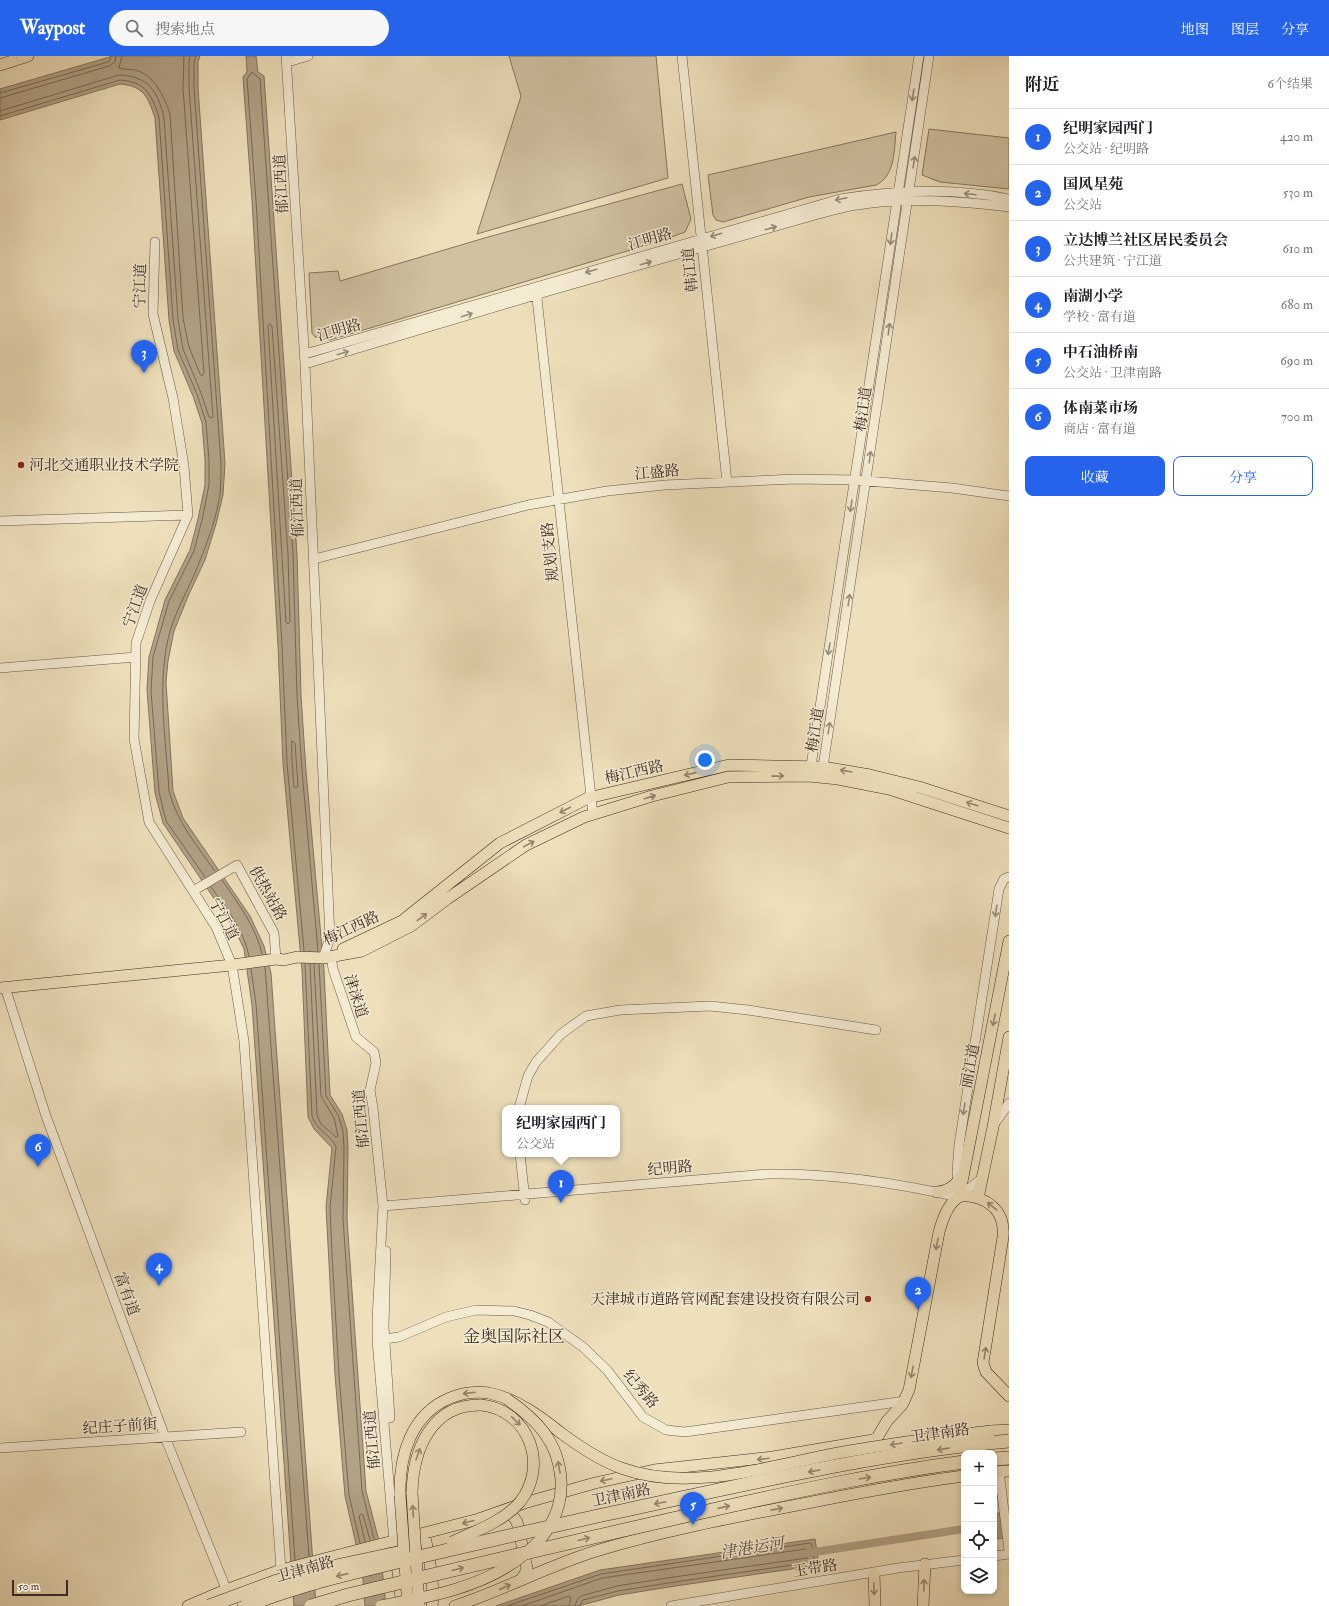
<!DOCTYPE html>
<html lang="zh">
<meta charset="utf-8">
<style>
:root{--surface:#fff;--page:#f6f6f6;--text:#202124;--muted:#757577;--line:#e0e0e0;--accent:#2563eb}
body{margin:0;font-family:"IM FELL Double Pica","Noto Serif SC",serif;background:var(--page);color:var(--text)}
.controls{position:absolute;right:12px;bottom:12px;display:grid;overflow:hidden;border-radius:8px;box-shadow:0 2px 6px #0003}
.controls button{width:36px;height:36px;display:grid;place-items:center;padding:0;border:0;border-bottom:1px solid var(--line);background:var(--surface);color:var(--text);font:20px sans-serif}
.scale{position:absolute;left:12px;bottom:10px;width:56px;box-sizing:border-box;padding-left:4px;border:2px solid #3d2c23;border-top:0;font-size:11px;line-height:14px;white-space:nowrap;color:#3d2c23;-webkit-text-stroke:3px #f4ebd3;paint-order:stroke}
.you{position:absolute;left:705px;top:704px;width:14px;height:14px;margin:-10px;border:3px solid #fff;border-radius:50%;background:#1a73e8;box-shadow:0 0 0 6px #1a73e833}
.badge{display:grid;place-items:center;width:26px;height:26px;border-radius:50%;background:var(--accent);color:#fff;font-size:13px;font-weight:700}
.pin{position:absolute;translate:-50% -33px;filter:drop-shadow(0 1px 2px #0008)}
.pin::after{content:'';position:absolute;top:21px;width:14px;height:12px;background:inherit;clip-path:polygon(0 0,100% 0,50% 100%)}
.popup{position:absolute;left:502px;top:1049px;width:118px;height:52px;box-sizing:border-box;display:grid;place-content:center;border-radius:8px;background:var(--surface);filter:drop-shadow(0 1px 3px #0005);font-size:13px;white-space:nowrap;color:var(--muted)}
.popup b{font-size:15px;color:var(--text)}
.popup::after{content:'';position:absolute;left:50%;top:100%;margin-left:-8px;border:8px solid transparent;border-top-color:var(--surface)}
.list{margin:0;padding:0;list-style:none}
h2{display:flex;justify-content:space-between;align-items:center;height:52px;margin:0;padding:0 16px;font-size:17px}
h2 small{font-size:13px;font-weight:400;color:var(--muted)}
.list li{display:grid;grid-template-columns:26px 1fr auto;gap:12px;align-items:center;box-sizing:border-box;height:56px;padding:0 16px;border-top:1px solid var(--line)}
.list b{display:block;font-size:15px;white-space:nowrap}
.list p{margin:0;font-size:13px;white-space:nowrap;color:var(--muted)}
.list em{font-size:13px;font-style:normal;color:var(--muted)}
.actions{display:flex;gap:8px;padding:12px 16px}
.actions a{flex:1;padding:9px 0;border:1px solid var(--accent);border-radius:8px;text-align:center;font-size:14px;color:var(--accent)}
.actions .main{background:var(--accent);color:#fff}
.icon{flex:none;width:22px;height:22px;fill:none;stroke:currentColor;stroke-width:2;stroke-linecap:round;stroke-linejoin:round}
.map{position:relative;flex:none;width:1009px;height:1550px;overflow:hidden}
header{display:flex;align-items:center;gap:24px;box-sizing:border-box;height:56px;padding:0 20px;background:var(--accent);color:#fff}
header strong{font-size:19px}
nav{display:flex;gap:22px;margin-inline-start:auto;font-size:14px}
.search{width:280px;height:36px;background:var(--page);display:flex;align-items:center;gap:10px;box-sizing:border-box;padding:0 14px;border-radius:22px;color:var(--muted);font-size:15px}
main{display:flex}
aside{flex:1;background:var(--surface)}
.map>svg:first-child{display:block}
.green{fill:#d0c1a1;stroke:#867662}
.water{fill:#b2a387;stroke:#83735f}
.lines{fill:none;stroke-linecap:round;stroke-linejoin:round}
.shore{stroke:#786855;stroke-width:1}
.canal{stroke:#b2a387;stroke-width:8}
.minor-casing{stroke:#695949;stroke-width:10}
.major-casing{stroke:#3d2c23;stroke-width:12}
.highway-casing{stroke:#3d2c23;stroke-width:14}
.minor{stroke:#f4ebd3;stroke-width:9}
.major{stroke:#eee0bb;stroke-width:11}
.highway{stroke:#eee0bb;stroke-width:13}
.major-bridge-casing{stroke:#3d2c23;stroke-width:12;stroke-linecap:butt}
.highway-bridge-casing{stroke:#3d2c23;stroke-width:14;stroke-linecap:butt}
.major-bridge{stroke:#eee0bb;stroke-width:11}
.highway-bridge{stroke:#eee0bb;stroke-width:13}
.oneway{stroke:#988c7b}
.oneway2{stroke:#96866f}
.poi-dot{fill:#8f2418;stroke:#f4ebd3;stroke-width:1.5}
.labels{text-anchor:middle;stroke-width:3;stroke-linejoin:round;paint-order:stroke}
.street-label{font-size:15px;fill:#3d2c23;stroke:#f4ebd3}
.poi-label{font-size:15px;fill:#3d2c23;stroke:#f4ebd3;text-anchor:start}
.water-label{font-size:16px;font-style:italic;fill:#5a4a3c;stroke:#f4ebd3}
.quarter-label{font-size:17px;fill:#3d2c23;stroke:#f4ebd3}
</style>
<header>
<strong>Waypost</strong>
<div class="search"><svg class="icon" aria-label="search" viewBox="0 0 24 24"><circle cx="10" cy="10" r="6"/><path d="M15 15l6 6"/></svg>搜索地点</div>
<nav><a>地图</a><a>图层</a><a>分享</a></nav>
</header>
<main>
<div class="map">
<svg width="1009" height="1550" viewBox="0 0 1009 1550">
<rect width="100%" height="100%" fill="#eee0bb"/>
<filter id="stains"><feTurbulence type="fractalNoise" baseFrequency=".005" numOctaves="4"/><feColorMatrix values="0 0 0 0 .2 0 0 0 0 .09 0 0 0 0 .02 0 0 0 .5 -.17"/></filter>
<radialGradient id="worn" r=".72"><stop offset=".6" stop-color="#630" stop-opacity="0"/><stop offset="1" stop-color="#630" stop-opacity=".3"/></radialGradient>
<!-- green -->
<path class="green" d="M509,0H656L668,122L477,178L521,40Z
M929,73L1009,82V133L940,126L922,119Z
M896,76C894,95 895,120 876,129L809,141L723,166L716,164L713,159L708,119Z
M682,128L691,163L685,176L664,184L330,284L315,281L312,277L309,217L338,215L340,225L488,181Z"/>
<!-- water -->
<path class="water" d="M113,0H200L198,6V32L225,407L223,439L216,468L205,504L189,538L174,575L168,605L166,626L173,735L183,762L250,860L264,890L271,917L316,1550H294L252,949L244,893L234,872L163,767L155,737L147,634L149,601L165,544L190,494L198,463L205,429V404L202,367L193,340L174,295L169,264L155,62C148,41 144,30 120,28L0,64V33Z
M246,0H256L258,16L264,20L297,498L301,640L306,715L324,914L330,1039L342,1058L347,1074L348,1092L347,1163L366,1435L379,1485L386,1550H365L361,1497L356,1488L345,1440L335,1319L326,1151L332,1092L314,1073L308,1061L302,914L283,707L278,590L252,145L243,21L247,16Z
M1009,1455V1482L994,1483V1458Z
M815,1483L819,1509L669,1531L619,1539L578,1550H496L600,1514Z"/>
<g class="lines">
<!-- shore -->
<path class="shore" d="M122,0L119,12C124,14 130,13 135,14C155,19 164,41 170,58L183,262L189,291L200,318L202,320L204,317L183,32L184,0
M196,0L194,6V32L221,407C221,417 221,428 220,438C217,459 209,482 201,502C192,527 178,549 170,575C156,627 166,682 169,735C177,766 197,790 215,815
M0,37L108,6L110,4L111,0
M0,42L109,10L115,6L116,0
M0,55L119,19C148,20 158,35 164,62L178,263L183,293L201,337L209,361L212,362L213,360L212,348L189,32V6L190,0
M0,60L120,24C146,26 151,38 159,61L173,263L178,294L197,338L206,366L209,404V429L202,464L194,495L169,545L153,601L151,635L159,736L166,765L205,821
M270,268L272,270L288,499L290,566L288,568L286,566L268,270Z
M292,685L295,687L298,730L296,732L294,731L292,706Z
M222,824C238,847 256,871 262,898
M211,831C226,852 244,874 249,900
M304,895L287,707L282,590L256,145L247,23L252,16L260,23L293,498L297,640L302,715L318,895
M305,908L312,1060C318,1077 332,1079 336,1091L330,1151L332,1199L339,1319L349,1439L360,1487
M310,908L317,1059L321,1068L336,1081L338,1080L334,1062L321,1040L314,908
M319,908L326,1040L338,1059L343,1075L344,1092L343,1163L362,1435L374,1483
M265,911L309,1500
M251,913L256,948L295,1504
M365,1486L359,1460L361,1458L363,1459L370,1484
M507,1550L601,1518L810,1487L812,1489L814,1504L813,1506L668,1527L618,1535L583,1544L581,1547L580,1550
M522,1550L602,1522L806,1493L808,1494L809,1500L807,1502L667,1522L617,1530L581,1540L577,1544L575,1550
M540,1550L569,1540L571,1542L569,1550"/>
<!-- canal -->
<path class="canal" d="M808,1497L964,1473"/>
<defs>
<path id="minor" d="M286,0L305,308L330,882L323,902
M682,0L727,426
M288,6L308,0
M155,186L153,258L173,342L184,410L188,459L150,545L136,587L134,683L149,766L216,871L232,909L244,985L281,1514
M536,233L593,759
M305,298L840,143C896,134 953,131 1009,143
M305,308L552,234L815,159C829,155 843,151 857,149C907,141 959,145 1009,151
M0,465L188,459
M314,503L528,449L607,435L665,429L795,423L855,424L952,432L1009,440
M0,612L136,601
M811,710L919,0
M823,711L929,0
M193,835L237,809L274,877L276,903
M331,900L333,913L356,981L374,996L376,1007L370,1034L373,1052L383,1150L377,1263V1284L394,1486
M5,931L46,1060L165,1381L233,1550
M519,1052L528,1020L536,1006L561,978L586,960L620,954L710,950L748,954L876,974
M993,1070L1009,1047
M520,1098L525,1144
M956,1138L970,1132L981,1123
M383,1150L768,1118C831,1117 897,1127 959,1141L957,1116L959,1089L999,833L1004,823L1009,821
M386,1195L384,1271L390,1362
M377,1284L399,1281L446,1261L476,1254L514,1255L530,1259L548,1266L583,1291L607,1314L643,1361L666,1374L685,1376L905,1345
M0,1392L241,1376
M999,1416L1009,1494
M994,1500L1009,1498
M671,1550L898,1512L964,1504"/>
<path id="major" d="M0,9L28,0
M343,893L402,865L500,787L588,742L729,709L823,711L870,719L919,731L1009,760
M0,932L232,909L276,903L284,904L297,901L323,902L362,895L411,870L447,843L526,789L584,761L652,740L728,721L809,720L838,723L889,733L1009,772
M937,1136C949,1135 956,1129 962,1119
M959,1141L1009,885
M978,1142L993,1071L1009,981
M991,1375L1009,1374
M994,1416L1009,1415
M412,1437C413,1394 431,1348 481,1349
M400,1439C399,1400 411,1358 450,1342C462,1337 476,1335 489,1337C517,1343 540,1360 561,1377
M502,1455L512,1459L517,1466L527,1512L526,1516L521,1524
M420,1479L425,1482C429,1497 435,1536 432,1550
M396,1499L402,1550
M874,1517L875,1550
M188,1550L223,1535
M213,1550L226,1534L281,1514L479,1463L524,1447L595,1427L654,1414L773,1401L873,1384L877,1382L887,1365L902,1349L909,1334L939,1176C942,1165 948,1147 959,1141C963,1139 969,1140 974,1141C994,1146 1005,1160 1003,1181L983,1307L986,1316L1009,1340
M455,1550C503,1534 548,1510 596,1495C662,1475 729,1462 797,1449C852,1438 908,1427 964,1420
M923,1550L925,1508"/>
<path id="highway" d="M994,1403L1009,1402"/>
</defs>
<!-- minor casing -->
<use href="#minor" class="minor-casing"/>
<!-- major casing -->
<use href="#major" class="major-casing"/>
<!-- highway casing -->
<use href="#highway" class="highway-casing"/>
<!-- minor -->
<use href="#minor" class="minor"/>
<!-- major -->
<use href="#major" class="major"/>
<!-- highway -->
<use href="#highway" class="highway"/>
<defs>
<path id="major-bridge" d="M561,1377C580,1391 599,1404 621,1412C689,1437 770,1410 838,1397C889,1388 940,1381 991,1375
M412,1437L419,1549
M400,1439L408,1550
M452,1486C475,1475 503,1466 520,1446C549,1409 529,1354 481,1349
M381,1550C405,1545 430,1541 453,1534C504,1519 565,1484 561,1423C558,1385 537,1364 507,1343"/>
<path id="highway-bridge" d="M209,1550L274,1526L308,1516L402,1496
M246,1550C307,1526 365,1514 427,1499C487,1485 547,1471 607,1458C740,1430 874,1397 1009,1385
M311,1550L348,1539C470,1510 591,1481 712,1454C796,1435 879,1417 964,1406"/>
</defs>
<!-- major-bridge casing -->
<use href="#major-bridge" class="major-bridge-casing"/>
<!-- highway-bridge casing -->
<use href="#highway-bridge" class="highway-bridge-casing"/>
<!-- major-bridge -->
<use href="#major-bridge" class="major-bridge"/>
<!-- highway-bridge -->
<use href="#highway-bridge" class="highway-bridge"/>
</g>
<!-- one-way arrows -->
<defs><path id="oneway-shaft" d="M-6 0H5M1.5-3L5.5 0L1.5 3" fill="none" stroke-width="1.6" stroke-linecap="round" stroke-linejoin="round"/></defs>
<g class="oneway">
<use href="#oneway-shaft" transform="translate(913 39) rotate(99)"/>
<use href="#oneway-shaft" transform="translate(914 106) rotate(-81)"/>
<use href="#oneway-shaft" transform="translate(970 138) rotate(-173)"/>
<use href="#oneway-shaft" transform="translate(841 143) rotate(168)"/>
<use href="#oneway-shaft" transform="translate(771 172) rotate(-16)"/>
<use href="#oneway-shaft" transform="translate(716 179) rotate(164)"/>
<use href="#oneway-shaft" transform="translate(891 183) rotate(98)"/>
<use href="#oneway-shaft" transform="translate(646 207) rotate(-16)"/>
<use href="#oneway-shaft" transform="translate(591 215) rotate(164)"/>
<use href="#oneway-shaft" transform="translate(467 259) rotate(-17)"/>
<use href="#oneway-shaft" transform="translate(889 273) rotate(-82)"/>
<use href="#oneway-shaft" transform="translate(343 297) rotate(-17)"/>
<use href="#oneway-shaft" transform="translate(870 401) rotate(-82)"/>
<use href="#oneway-shaft" transform="translate(851 450) rotate(99)"/>
<use href="#oneway-shaft" transform="translate(849 544) rotate(-81)"/>
<use href="#oneway-shaft" transform="translate(829 593) rotate(99)"/>
<use href="#oneway-shaft" transform="translate(829 672) rotate(-81)"/>
<use href="#oneway-shaft" transform="translate(996 855) rotate(99)"/>
<use href="#oneway-shaft" transform="translate(964 1053) rotate(99)"/>
</g>
<g class="oneway2">
<use href="#oneway-shaft" transform="translate(846 715) rotate(-170)"/>
<use href="#oneway-shaft" transform="translate(690 718) rotate(167)"/>
<use href="#oneway-shaft" transform="translate(778 720) rotate(-1)"/>
<use href="#oneway-shaft" transform="translate(650 741) rotate(-16)"/>
<use href="#oneway-shaft" transform="translate(972 748) rotate(-162)"/>
<use href="#oneway-shaft" transform="translate(565 754) rotate(153)"/>
<use href="#oneway-shaft" transform="translate(529 788) rotate(-28)"/>
<use href="#oneway-shaft" transform="translate(422 861) rotate(-37)"/>
<use href="#oneway-shaft" transform="translate(994 964) rotate(101)"/>
<use href="#oneway-shaft" transform="translate(992 1150) rotate(-140)"/>
<use href="#oneway-shaft" transform="translate(937 1188) rotate(102)"/>
<use href="#oneway-shaft" transform="translate(985 1297) rotate(-81)"/>
<use href="#oneway-shaft" transform="translate(912 1316) rotate(101)"/>
<use href="#oneway-shaft" transform="translate(469 1337) rotate(173)"/>
<use href="#oneway-shaft" transform="translate(516 1365) rotate(44)"/>
<use href="#oneway-shaft" transform="translate(896 1388) rotate(171)"/>
<use href="#oneway-shaft" transform="translate(943 1393) rotate(172)"/>
<use href="#oneway-shaft" transform="translate(418 1398) rotate(-71)"/>
<use href="#oneway-shaft" transform="translate(763 1403) rotate(173)"/>
<use href="#oneway-shaft" transform="translate(559 1411) rotate(-100)"/>
<use href="#oneway-shaft" transform="translate(814 1415) rotate(170)"/>
<use href="#oneway-shaft" transform="translate(865 1422) rotate(-9)"/>
<use href="#oneway-shaft" transform="translate(606 1424) rotate(168)"/>
<use href="#oneway-shaft" transform="translate(660 1447) rotate(168)"/>
<use href="#oneway-shaft" transform="translate(724 1451) rotate(-13)"/>
<use href="#oneway-shaft" transform="translate(777 1453) rotate(-11)"/>
<use href="#oneway-shaft" transform="translate(413 1455) rotate(-93)"/>
<use href="#oneway-shaft" transform="translate(468 1466) rotate(165)"/>
<use href="#oneway-shaft" transform="translate(584 1483) rotate(-14)"/>
<use href="#oneway-shaft" transform="translate(458 1513) rotate(-14)"/>
<use href="#oneway-shaft" transform="translate(342 1519) rotate(167)"/>
<use href="#oneway-shaft" transform="translate(924 1529) rotate(-88)"/>
<use href="#oneway-shaft" transform="translate(505 1531) rotate(-24)"/>
<use href="#oneway-shaft" transform="translate(874 1533) rotate(89)"/>
</g>
<!-- markers -->
<g class="poi-dot">
<circle cx="21" cy="409" r="4"/>
<circle cx="868" cy="1243" r="4"/>
</g>
<g class="labels">
<!-- street labels -->
<g class="street-label">
<text transform="translate(281 128) rotate(-93)" y="5">郁江西道</text>
<text transform="translate(650 183) rotate(-16)" y="5">江明路</text>
<text transform="translate(690 214) rotate(-96)" y="5">韩江道</text>
<text transform="translate(140 230) rotate(-89)" y="5">宁江道</text>
<text transform="translate(339 274) rotate(-16)" y="5">江明路</text>
<text transform="translate(863 353) rotate(-82)" y="5">梅江道</text>
<text transform="translate(657 416) rotate(-5)" y="5">江盛路</text>
<text transform="translate(297 452) rotate(-92)" y="5">郁江西道</text>
<text transform="translate(550 496) rotate(-96)" y="5">规划支路</text>
<text transform="translate(135 550) rotate(-70)" y="5">宁江道</text>
<text transform="translate(815 674) rotate(-81)" y="5">梅江道</text>
<text transform="translate(634 716) rotate(-13)" y="5">梅江西路</text>
<text transform="translate(268 837) rotate(61)" y="5">供热站路</text>
<text transform="translate(224 863) rotate(62)" y="5">宁江道</text>
<text transform="translate(351 872) rotate(-25)" y="5">梅江西路</text>
<text transform="translate(356 940) rotate(72)" y="5">津涞道</text>
<text transform="translate(970 1010) rotate(-79)" y="5">丽江道</text>
<text transform="translate(361 1063) rotate(-95)" y="5">郁江西道</text>
<text transform="translate(670 1112) rotate(-5)" y="5">纪明路</text>
<text transform="translate(127 1238) rotate(70)" y="5">富有道</text>
<text transform="translate(641 1333) rotate(50)" y="5">纪秀路</text>
<text transform="translate(120 1370) rotate(-4)" y="5">纪庄子前街</text>
<text transform="translate(940 1377) rotate(-8)" y="5">卫津南路</text>
<text transform="translate(372 1384) rotate(-95)" y="5">郁江西道</text>
<text transform="translate(621 1439) rotate(-12)" y="5">卫津南路</text>
<text transform="translate(815 1512) rotate(-9)" y="5">玉带路</text>
<text transform="translate(305 1513) rotate(-16)" y="5">卫津南路</text>
</g>
<!-- poi labels -->
<g class="poi-label">
<text x="29" y="414">河北交通职业技术学院</text>
<text x="860" y="1248" text-anchor="end">天津城市道路管网配套建设投资有限公司</text>
</g>
<!-- water labels -->
<g class="water-label">
<text transform="translate(752 1491) rotate(-9)" y="6">津港运河</text>
</g>
<!-- quarter labels -->
<g class="quarter-label">
<text x="514" y="1286">金奥国际社区</text>
</g>
</g>
<rect width="100%" height="100%" filter="url(#stains)"/>
<rect width="100%" height="100%" fill="url(#worn)"/>
</svg>
<div class="controls">
<button>+</button>
<button>−</button>
<button><svg class="icon" aria-label="locate" viewBox="0 0 24 24"><circle cx="12" cy="12" r="6"/><path d="M12 2v4M12 18v4M2 12h4M18 12h4"/></svg></button>
<button><svg class="icon" aria-label="layers" viewBox="0 0 24 24"><path d="M12 4l9 5-9 5-9-5zM3 14l9 5 9-5"/></svg></button>
</div>
<div class="scale">50 m</div>
<div class="you"></div>
<div class="pin badge" style="left:561px;top:1147px">1</div>
<div class="popup"><b>纪明家园西门</b>公交站</div>
<div class="pin badge" style="left:918px;top:1254px">2</div>
<div class="pin badge" style="left:144px;top:317px">3</div>
<div class="pin badge" style="left:159px;top:1230px">4</div>
<div class="pin badge" style="left:693px;top:1469px">5</div>
<div class="pin badge" style="left:38px;top:1111px">6</div>
</div>
<aside>
<h2>附近<small>6个结果</small></h2>
<ul class="list">
<li><span class="badge">1</span><div><b>纪明家园西门</b><p>公交站 · 纪明路</p></div><em>420 m</em></li>
<li><span class="badge">2</span><div><b>国风星苑</b><p>公交站</p></div><em>530 m</em></li>
<li><span class="badge">3</span><div><b>立达博兰社区居民委员会</b><p>公共建筑 · 宁江道</p></div><em>610 m</em></li>
<li><span class="badge">4</span><div><b>南湖小学</b><p>学校 · 富有道</p></div><em>680 m</em></li>
<li><span class="badge">5</span><div><b>中石油桥南</b><p>公交站 · 卫津南路</p></div><em>690 m</em></li>
<li><span class="badge">6</span><div><b>体南菜市场</b><p>商店 · 富有道</p></div><em>700 m</em></li>
</ul>
<div class="actions"><a class="main">收藏</a><a>分享</a></div>
</aside>
</main>
